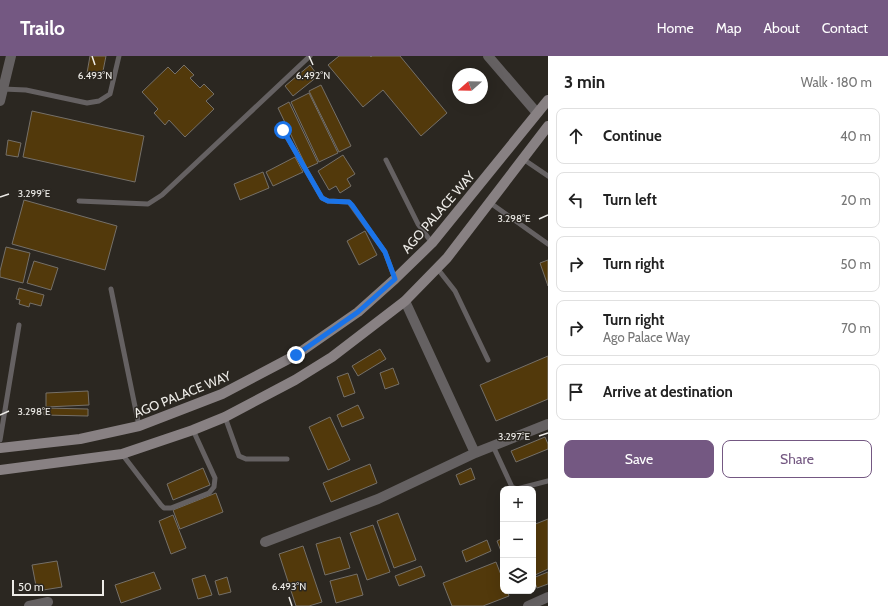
<!DOCTYPE html>
<meta charset="utf-8">
<style>
:root{--surface:#fff;--page:#f6f6f6;--text:#222;--muted:#767676;--line:#e0e0e0;--accent:#745882}
body{margin:0;font-family:Cabin,sans-serif;background:var(--page);color:var(--text)}
.controls{position:absolute;right:12px;bottom:12px;display:grid;overflow:hidden;border-radius:8px;box-shadow:0 4px 16px #0002}
.controls button{width:36px;height:36px;display:grid;place-items:center;padding:0;border:0;border-bottom:1px solid var(--line);background:var(--surface);color:var(--text);font:20px sans-serif}
.compass{position:absolute;left:452px;top:12px;width:36px;height:36px;border-radius:50%;background:var(--surface);box-shadow:0 4px 16px #0002;rotate:250deg}
.scale{position:absolute;left:12px;bottom:10px;width:92px;box-sizing:border-box;padding-left:4px;border:2px solid #edebe7;border-top:0;font-size:11px;line-height:14px;white-space:nowrap;color:#edebe7;-webkit-text-stroke:3px #2b2721;paint-order:stroke}
.stop{position:absolute;width:12px;height:12px;margin:-9px;border:3px solid #1a73e8;border-radius:50%;background:#fff}
.stop.end{background:#1a73e8;border-color:#fff;box-shadow:0 1px 4px #0008}
.list{margin:0;padding:0;list-style:none}
h2{display:flex;justify-content:space-between;align-items:center;height:52px;margin:0;padding:0 16px;font-size:17px}
h2 small{font-size:13px;font-weight:400;color:var(--muted)}
.list li{display:grid;grid-template-columns:26px 1fr auto;gap:12px;align-items:center;box-sizing:border-box;height:56px;margin:0 8px 8px;padding:0 8px;border:1px solid var(--line);border-radius:8px}
.list b{display:block;font-size:15px;white-space:nowrap}
.list p{margin:0;font-size:13px;white-space:nowrap;color:var(--muted)}
.list em{font-size:13px;font-style:normal;color:var(--muted)}
.actions{display:flex;gap:8px;padding:12px 16px}
.actions a{flex:1;padding:9px 0;border:1px solid var(--accent);border-radius:8px;text-align:center;font-size:14px;color:var(--accent)}
.actions .main{background:var(--accent);color:#fff}
.icon{flex:none;width:22px;height:22px;fill:none;stroke:currentColor;stroke-width:2;stroke-linecap:round;stroke-linejoin:round}
.map{position:relative;flex:none;width:548px;height:550px;overflow:hidden}
header{display:flex;align-items:center;gap:24px;box-sizing:border-box;height:56px;padding:0 20px;background:var(--accent);color:#fff}
header strong{font-size:19px}
nav{display:flex;gap:22px;margin-inline-start:auto;font-size:14px}
main{display:flex}
aside{flex:1;background:var(--surface)}
.map>svg:first-child{display:block}
.building{fill:#52390b;stroke:#757069}
.lines{fill:none;stroke-linecap:round;stroke-linejoin:round}
.lane{stroke:#656162;stroke-width:5}
.street{stroke:#656162;stroke-width:10}
.secondary{stroke:#888183;stroke-width:10}
.route{stroke:#1a73e8;stroke-width:5}
.ticks{fill:none;stroke:#edebe7;stroke-width:1.5}
.labels{text-anchor:middle;stroke-width:3;stroke-linejoin:round;paint-order:stroke}
.street-label{font-size:13px;fill:#edebe7;stroke:#2b2721}
.ticks-label{font-size:10px;text-anchor:middle;fill:#edebe7;stroke:#2b2721;stroke-width:3;stroke-linejoin:round;paint-order:stroke}
</style>
<header>
<strong>Trailo</strong>
<nav><a>Home</a><a>Map</a><a>About</a><a>Contact</a></nav>
</header>
<main>
<div class="map">
<svg width="548" height="550" viewBox="0 0 548 550">
<rect width="100%" height="100%" fill="#2b2721"/>
<!-- building -->
<path class="building" d="M90,0H106L102,20L87,17Z
M339,0H370L371,1L372,0H400L447,57L421,80L383,34L363,51L328,9Z
M184,9L194,19L190,22L200,32L204,28L214,38L206,45L214,53L185,81L169,64L165,69L154,57L158,53L142,36L168,11L175,18Z
M310,9L318,20L293,40L285,30Z
M321,29L351,90L339,96L309,35Z
M309,37L338,97L319,106L291,46Z
M289,46L318,107L307,112L278,52Z
M32,55L144,80L135,126L23,101Z
M8,84L21,87L18,101L6,99Z
M343,99L355,118L347,123L351,130L340,137L336,130L329,134L318,115Z
M295,101L303,116L273,130L266,116Z
M263,116L269,132L240,144L234,128Z
M24,144L117,170L105,214L12,188Z
M365,175L377,199L359,209L347,185Z
M6,191L30,197L23,227L0,221V215Z
M548,204V230L540,207Z
M34,205L58,212L51,234L27,227Z
M19,232L44,239L41,250L30,247L29,251L19,248L20,244L16,243Z
M380,293L386,303L358,320L352,310Z
M548,300V343L496,365L480,329Z
M393,312L399,328L385,333L380,317Z
M348,317L355,337L344,341L337,321Z
M88,335L89,349L46,351V337Z
M358,349L364,362L342,371L337,359Z
M44,352L88,353V360L44,359Z
M330,361L350,404L328,414L309,371Z
M545,381L548,388V393L516,406L511,395Z
M370,408L377,427L331,446L323,427Z
M203,412L210,429L173,444L167,428Z
M471,412L475,423L460,429L456,419Z
M216,437L223,456L180,473L173,454Z
M398,457L416,504L394,512L377,465Z
M173,459L186,492L171,498L159,465Z
M548,463V513L533,520V469Z
M373,469L390,516L367,524L350,477Z
M340,481L350,512L325,519L316,488Z
M503,482V500L497,485Z
M487,484L491,495L466,506L462,495Z
M303,490L322,546L309,550H296L279,498Z
M57,505L62,531L37,535L32,509Z
M496,506L503,524V535H507L509,540L483,550H452L443,527Z
M421,510L425,520L399,530L395,520Z
M154,516L161,533L121,547L115,529Z
M548,516V528L537,532L533,522Z
M357,518L363,539L336,547L330,525Z
M205,519L212,539L198,543L192,523Z
M227,521L231,536L219,539L215,525Z"/>
<g class="lines">
<!-- lane -->
<path class="lane" d="M3,33L26,34L87,47L99,45L110,38L119,0
M283,74L322,142L328,145L349,146L385,196L395,223
M523,103L548,120
M386,104L418,168L432,187
M79,145L148,148L162,139L310,0
M489,146L548,188
M437,212L455,235L488,304
M111,233L139,370
M225,361L239,400L246,403H287
M0,384L19,269
M493,390L512,431L517,433L548,425
M122,398L161,449L164,452H171L209,437L214,431L215,422L193,374"/>
<!-- street -->
<path class="street" d="M488,0L537,57
M0,45L11,0
M405,245L475,397
M265,486L378,443L475,397L548,368
M29,550L48,546
M528,550L548,541"/>
<!-- secondary -->
<path class="secondary" d="M0,392L80,383L139,370L222,338L296,299L358,256L395,223L432,187L548,44
M0,414L122,398L193,374L225,361L295,324L332,301L405,245L447,202L548,70"/>
</g>
<g class="lines">
<!-- route -->
<path class="route" d="M283,74L322,142L328,145L349,146L352,149L385,196L395,223L358,256L296,299"/>
</g>
<!-- ticks -->
<path class="ticks" d="M92,0L95,9M309,0L313,9M0,141L9,138M539,163L548,159M0,359L9,355M539,380L548,377M289,541L292,550"/>
<g class="labels">
<!-- street labels -->
<g class="street-label">
<text transform="translate(438 156) rotate(-49)" y="5">AGO PALACE WAY</text>
<text transform="translate(182 338) rotate(-22)" y="5">AGO PALACE WAY</text>
</g>
</g>
<g class="ticks-label">
<text x="313" y="23">6.492°N</text>
<text x="95" y="23">6.493°N</text>
<text x="34" y="141">3.299°E</text>
<text x="514" y="166">3.298°E</text>
<text x="34" y="359">3.298°E</text>
<text x="514" y="384">3.297°E</text>
<text x="289" y="534">6.493°N</text>
</g>
</svg>
<div class="controls">
<button>+</button>
<button>−</button>
<button><svg class="icon" aria-label="layers" viewBox="0 0 24 24"><path d="M12 4l9 5-9 5-9-5zM3 14l9 5 9-5"/></svg></button>
</div>
<svg class="compass" viewBox="-18 -18 36 36"><path d="M0-13l5 13h-10z" fill="#e53935"/><path d="M0 13l5-13h-10z" fill="#767676"/></svg>
<div class="scale">50 m</div>
<div class="stop" style="left:283px;top:74px"></div>
<div class="stop end" style="left:296px;top:299px"></div>
</div>
<aside>
<h2>3 min<small>Walk · 180 m</small></h2>
<ul class="list">
<li><svg class="icon" aria-label="ahead" viewBox="0 0 24 24"><path d="M12 20V5M6 11l6-6 6 6"/></svg><div><b>Continue</b></div><em>40 m</em></li>
<li><svg class="icon" aria-label="left" viewBox="0 0 24 24"><path d="M17 20v-9H6M10 6l-5 5 5 5"/></svg><div><b>Turn left</b></div><em>20 m</em></li>
<li><svg class="icon" aria-label="right" viewBox="0 0 24 24"><path d="M7 20v-9h11M14 6l5 5-5 5"/></svg><div><b>Turn right</b></div><em>50 m</em></li>
<li><svg class="icon" aria-label="right" viewBox="0 0 24 24"><path d="M7 20v-9h11M14 6l5 5-5 5"/></svg><div><b>Turn right</b><p>Ago Palace Way</p></div><em>70 m</em></li>
<li><svg class="icon" aria-label="arrive" viewBox="0 0 24 24"><path d="M6 21V4h12l-3 4 3 4H6"/></svg><div><b>Arrive at destination</b></div></li>
</ul>
<div class="actions"><a class="main">Save</a><a>Share</a></div>
</aside>
</main>
